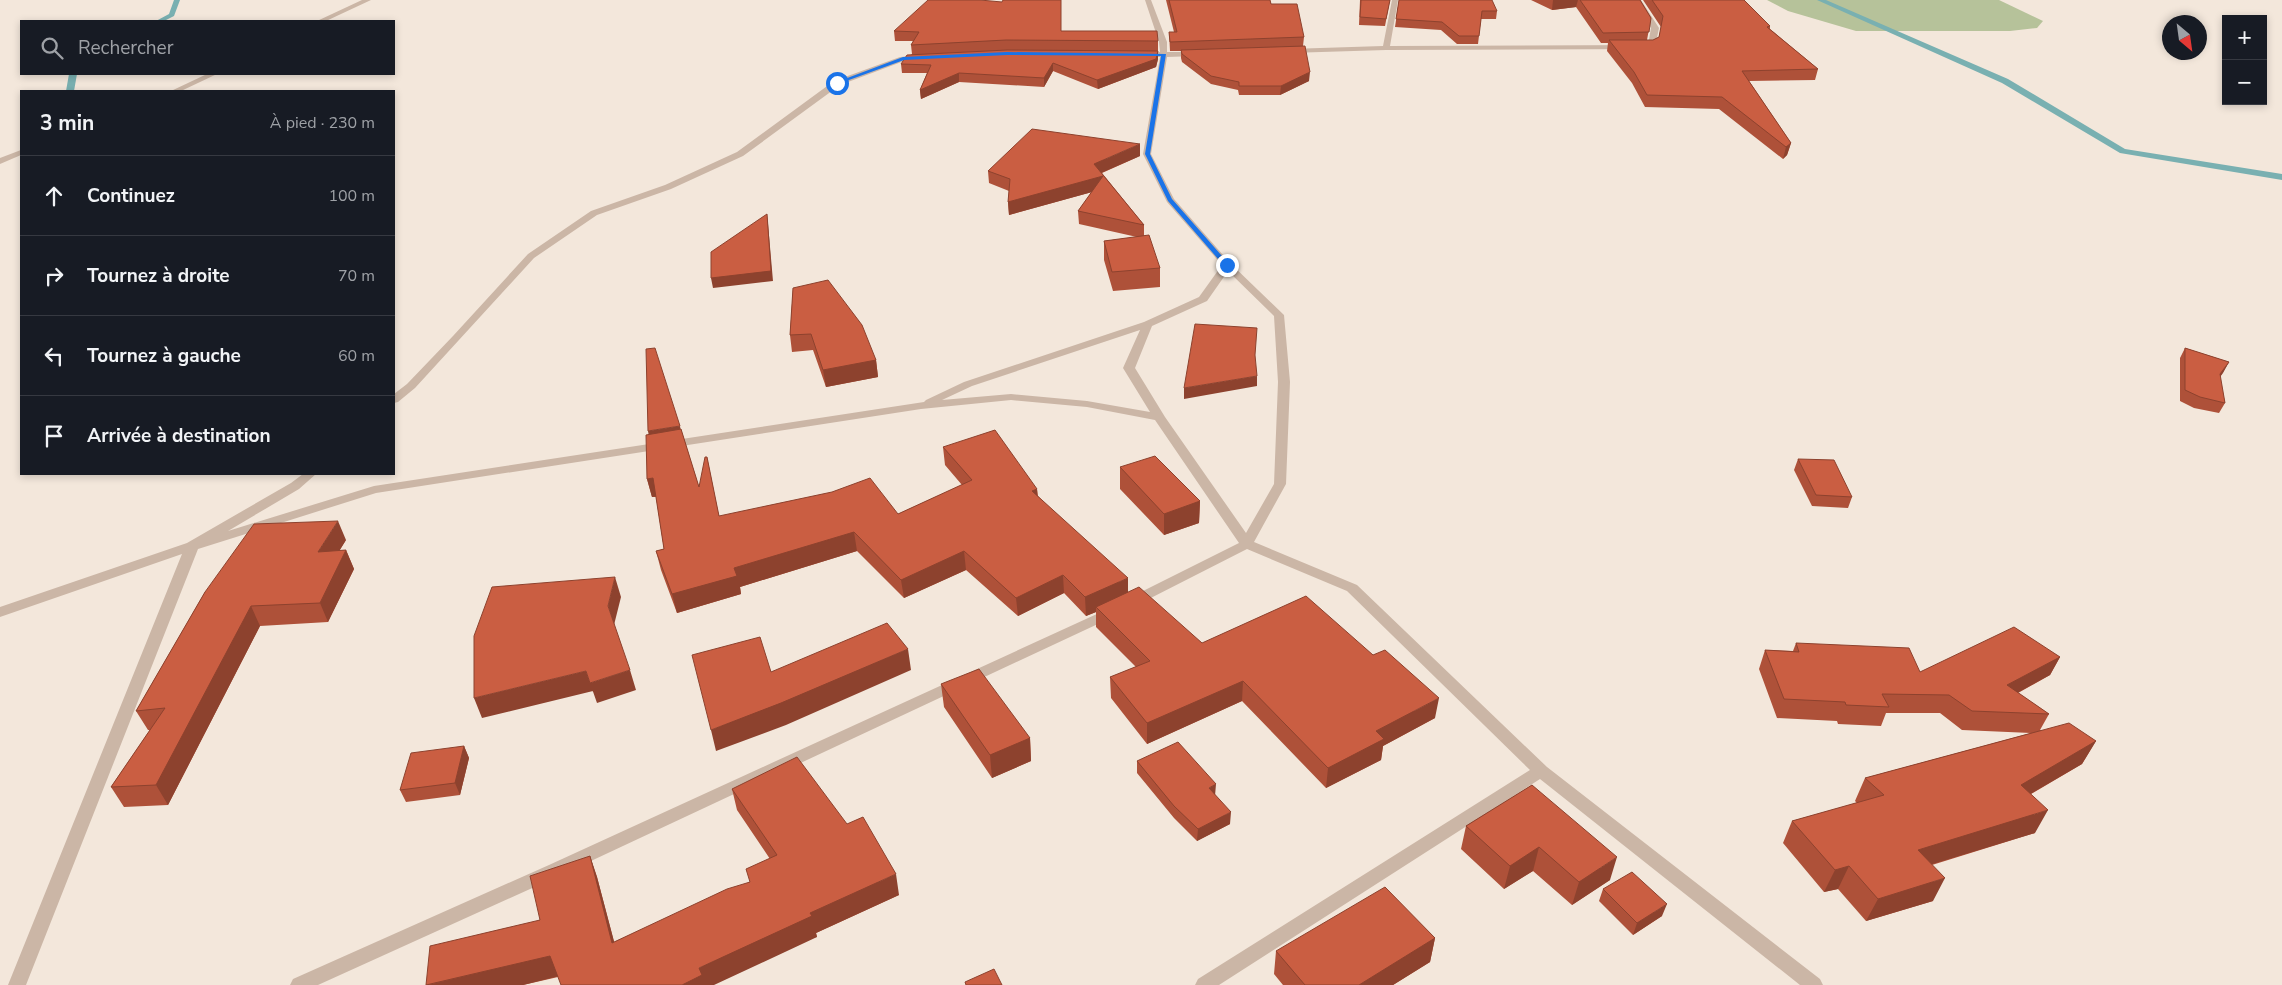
<!DOCTYPE html>
<html lang="fr">
<meta charset="utf-8">
<style>
:root{--surface:#171b24;--page:#20242c;--text:#f1f3f6;--muted:#9ea1a6;--line:#363941}
body{margin:0;font-family:"Nunito Sans",sans-serif;background:var(--page);color:var(--text)}
.controls{position:absolute;right:15px;top:15px;display:grid;overflow:hidden;border-radius:0px;box-shadow:0 2px 8px #0003}
.controls button{width:45px;height:45px;display:grid;place-items:center;padding:0;border:0;border-bottom:1px solid var(--line);background:var(--surface);color:var(--text);font:25px sans-serif}
.compass{position:absolute;left:2162px;top:15px;width:45px;height:45px;border-radius:50%;background:var(--surface);box-shadow:0 2px 8px #0003;rotate:151deg}
.stop{position:absolute;width:15px;height:15px;margin:-11px;border:4px solid #1a73e8;border-radius:50%;background:#fff}
.stop.end{background:#1a73e8;border-color:#fff;box-shadow:0 1px 5px #0008}
.list{margin:0;padding:0;list-style:none}
h2{display:flex;justify-content:space-between;align-items:center;height:65px;margin:0;padding:0 20px;font-size:21px}
h2 small{font-size:16px;font-weight:400;color:var(--muted)}
.list li{display:grid;grid-template-columns:32px 1fr auto;gap:15px;align-items:center;box-sizing:border-box;height:80px;padding:0 20px;border-top:1px solid var(--line)}
.list b{display:block;font-size:19px;white-space:nowrap}
.list em{font-size:16px;font-style:normal;color:var(--muted)}
.icon{flex:none;width:28px;height:28px;fill:none;stroke:currentColor;stroke-width:2;stroke-linecap:round;stroke-linejoin:round}
.map{position:relative;flex:none;width:2282px;height:985px;overflow:hidden}
.search{position:absolute;background:var(--surface);box-shadow:0 2px 8px #0003;left:20px;top:20px;width:375px;height:55px;display:flex;align-items:center;gap:12px;box-sizing:border-box;padding:0 18px;border-radius:0px;color:var(--muted);font-size:19px}
.panel{position:absolute;background:var(--surface);box-shadow:0 2px 8px #0003;left:20px;top:90px;width:375px;height:385px;border-radius:0px}
.map>svg:first-child{display:block}
.green{fill:#b6c29a}
.lines{fill:none;stroke-linecap:round;stroke-linejoin:round}
.stream{fill:#79b0b1;fill-rule:evenodd}
.minor{fill:#cbb6a6;fill-rule:evenodd}
.wall{fill:#ae5139}
.shaded-wall{fill:#8d422e}
.building{fill:#ca5e42;stroke:#8d422e}
.route{fill:#1a73e8}
</style>
<div class="map">
<svg width="2282" height="985" viewBox="0 0 2282 985">
<rect width="100%" height="100%" fill="#f3e7db"/>
<!-- green -->
<path class="green" d="M1767,0H1999L2043,21L2037,28L2010,31H1856L1788,11Z"/>
<g class="lines">
<!-- stream -->
<path class="stream" d="M174,0H180L174,16L164,21H156L169,14Z
M1817,0H1826L2008,79L2125,149L2282,174V180L2120,153L2002,83Z
M69,74H77L74,91H66Z"/>
<!-- minor -->
<path class="minor" d="M362,0H371L326,21H317Z
M1145,0H1151L1167,42V52H1196L1200,54L1196,56L1167,57L1151,154L1174,199L1230,263L1284,315L1290,382L1286,484L1254,542L1357,585L1547,767L1820,979L1823,985H1800L1540,779L1219,985H1195L1198,979L1530,770L1347,591L1247,549L1137,605H1127L1125,602L1127,599L1239,543L1155,420L1087,407L1011,400L921,409L376,493L198,549L26,985H8L182,554L0,617V607L187,543L291,483L303,474H316L299,489L228,531L374,486L924,402L926,400L964,382L1144,322L1199,297L1222,265L1167,202L1143,154L1160,57H1141L1137,55L1141,53L1160,52L1159,42ZM1228,271L1274,316L1278,382L1274,484L1246,533L1165,417L1135,368L1152,326L1207,301ZM1140,330L1123,368L1150,412L1087,401L1011,394L942,400L972,386Z
M1392,0H1398L1390,46L1648,45L1651,28L1636,3L1629,0H1641L1659,28L1655,47L1651,49L1386,50L1289,53L1285,51L1289,49L1383,46Z
M922,55H925V59L904,61L840,85L743,156L671,189L597,215L534,258L415,388L398,402L394,403V394L407,384L453,336L528,254L591,211L665,185L737,152L834,81L900,57Z
M207,74H217L181,91H171Z
M21,150V155L0,164V158Z
M1110,608L1115,610L1117,613L1115,616L561,875L318,985H290L293,979L549,865Z"/>
</g>
<!-- wall -->
<path class="wall" d="M1166,0H1270L1271,4L1304,37L1303,46L1309,81L1280,95H1239L1238,90L1211,84L1182,62L1181,58V51H1170L1169,32H1174Z
M1360,0H1390L1385,26L1359,25Z
M1399,0L1497,11L1496,19H1481L1478,44H1457L1441,30L1395,27Z
M1531,0H1640L1651,18L1647,40H1653L1659,37L1661,27L1643,0H1744L1770,26V29L1818,69L1815,80L1749,81L1791,143L1787,155L1783,159L1719,109L1645,107L1632,83L1607,51L1608,43H1601L1576,7L1552,10Z
M894,31H1061L1158,41V59L1156,67L1098,89L1053,71L1044,87L959,82L921,99L920,90L927,73H902L901,64L912,54L911,45L913,41H895Z
M1140,156L1102,173L1144,225V236L1160,268V287L1113,291L1104,260V241L1137,237L1079,224L1078,211L1092,192L1009,215L1008,202L1009,191L989,183L988,171Z
M793,288L876,360L878,377L826,387L813,350L792,352L790,335Z
M2185,348L2229,362L2220,377L2225,403L2219,413L2194,408L2180,401V358Z
M681,429L699,487L707,457L719,516L898,514L962,485L945,465L943,447L1037,489L1038,496L1128,592L1202,643L1435,718L1383,746L1381,760L1326,788L1242,701L1147,744L1111,698L1110,677L1136,667L1096,627V612L1086,616L1064,593L1018,616L966,570L904,598L857,551L740,587L741,594L677,613L661,570L656,551L664,549L656,497H652L647,479L648,434Z
M1798,459L1852,497L1848,508L1812,506L1794,470Z
M1120,467L1200,501L1199,523L1164,535L1120,489Z
M346,540L339,551L346,550L354,569L328,622L260,626L168,805L124,807L111,787L150,730H148L136,711L205,592Z
M1796,643L1920,672L2060,657L2050,675L2018,693L2049,714L2040,730L2096,741L2082,764L2031,794L2035,833L1932,865L1933,901L1866,921L1838,889L1824,892L1783,843L1792,821L1857,803L1855,801L1865,778L2031,733L1962,730L1940,713H1886L1881,726L1838,724L1837,721L1777,718L1759,669L1765,650L1793,651Z
M941,684L1030,738L1031,761L992,778L944,707Z
M464,746L469,758L460,795L406,802L400,790Z
M1137,761L1215,795L1230,824L1197,841L1174,818L1137,773Z
M1532,785L1610,880L1572,905L1533,871L1504,889L1461,849L1466,826Z
M732,789L899,895L816,933L817,937L558,977L523,985H426L540,920L590,856L597,877L614,942L750,882L770,859L737,810Z
M1603,889L1662,916L1633,935L1599,901Z
M1435,938L1430,962L1393,985H1283L1274,974L1276,951Z"/>
<!-- shaded-wall -->
<path class="shaded-wall" d="M1553,0H1578L1576,7L1552,10Z
M1158,51V59L1156,67L1098,89L1097,80Z
M1053,63V71L1044,87V78Z
M1310,72L1309,81L1280,95L1281,86Z
M959,73V82L921,99L920,90Z
M1791,143L1787,155L1783,159L1786,147Z
M1140,144V156L1094,176V164Z
M1103,176V189L1009,215L1008,202Z
M767,214L768,224L773,281L713,288L711,278Z
M876,360L878,377L826,387L823,370Z
M2229,362L2223,373L2214,385L2220,374Z
M1257,376V386L1184,399V388Z
M680,426L682,437L650,442L648,431Z
M653,478L658,496L652,497L647,479Z
M1037,489L1038,507L1032,491Z
M1200,501L1199,523L1164,535V514Z
M338,521L346,540L327,571L318,552Z
M854,532L857,551L740,587L741,594L677,613L672,594L734,568Z
M346,550L354,569L328,622L320,603Z
M964,551L966,570L904,598L901,580Z
M1063,575L1064,593L1018,616L1016,598Z
M615,577L621,597L614,625L608,606Z
M1128,578V597L1096,607V612L1086,616L1085,597Z
M251,606L260,626L168,805L156,785Z
M908,649L911,670L786,725L716,751L711,730Z
M2060,657L2050,675L1997,704L2007,685Z
M630,670L636,690L597,703L590,683Z
M586,671L593,691L482,718L474,698Z
M1243,681L1242,701L1147,744V723Z
M1439,698L1435,718L1383,746L1381,760L1326,788L1328,768L1376,731Z
M1030,738L1031,761L992,778L990,755Z
M2096,741L2082,764L2008,807L2021,785Z
M464,746L469,758L460,795L455,783Z
M1216,784L1215,796L1209,788Z
M2048,810L2035,833L1906,872L1918,850Z
M1231,812L1230,824L1197,841L1198,829Z
M1539,847L1533,871L1504,889L1510,866Z
M590,856L597,877L620,964L612,943Z
M1617,857L1610,880L1572,905L1579,882Z
M1849,866L1838,889L1824,892L1835,870Z
M896,874L899,895L816,933L817,937L714,985H682L699,968L810,913Z
M1945,878L1933,901L1866,921L1878,899Z
M1667,904L1662,916L1633,935L1637,923Z
M1435,938L1430,962L1393,985H1359Z
M550,956L559,976L523,985H428Z"/>
<!-- building -->
<path class="building" d="M928,0H980L1002,2L1003,0H1061V31H1157L1158,41L1006,40L911,45L919,32L894,31Z
M1169,0H1270L1271,4H1297L1304,37L1170,42L1169,32H1177Z
M1361,0H1390L1386,19L1360,17Z
M1399,0H1492L1497,11H1482L1479,36H1459L1442,22L1396,19Z
M1580,0H1640L1651,18L1649,32L1603,33Z
M1652,0H1744L1770,26L1767,27L1818,69L1742,71L1791,143L1786,147L1722,97L1647,95L1634,72L1609,40H1653L1659,37L1663,16Z
M1305,46L1310,72L1281,86H1239V82L1211,76L1182,54L1181,50Z
M1007,50L1158,51L1156,59L1097,80L1053,63L1044,78L959,73L920,90L931,65L901,64L907,55Z
M1032,129L1140,144L1094,164L1144,225L1078,211L1103,176L1008,202L1010,179L988,171Z
M767,214L771,271L711,278V252Z
M1149,235L1160,268L1112,272L1104,241Z
M828,280L862,325L876,360L823,370L811,334L790,335L793,288Z
M1195,324L1257,328L1255,355L1257,376L1184,388Z
M655,348L680,426L648,431L646,349Z
M2185,348L2229,362L2220,374L2225,403L2200,397L2185,390Z
M681,429L699,487L705,457H707L719,516L832,492L870,478L898,514L972,480L943,447L995,430L1037,489L1032,491L1128,578L1085,597L1063,575L1016,598L964,551L901,580L854,532L734,568L737,576L672,594L656,551L664,549L653,478L647,479L646,435Z
M1155,456L1200,501L1164,514L1120,467Z
M1798,459L1834,460L1852,497L1816,495Z
M338,521L318,552L346,550L320,603L251,606L156,785L111,787L165,708L136,711L205,592L254,524Z
M615,577L608,606L630,670L590,683L586,671L474,698V636L492,587Z
M1139,587L1202,643L1306,596L1373,655L1385,650L1439,698L1376,731L1384,739L1328,768L1243,681L1147,723L1110,677L1150,661L1096,607Z
M887,623L908,649L781,703L711,730L692,655L760,637L771,672Z
M2014,627L2060,657L2007,685L2049,714L1972,711L1949,695L1882,694L1889,707L1846,705L1845,702L1784,699L1765,650L1799,652L1796,643L1909,648L1920,672Z
M979,669L1030,738L990,755L941,684Z
M2069,723L2096,741L2021,785L2048,810L1918,850L1945,878L1878,899L1849,866L1835,870L1792,821L1884,795L1865,778Z
M1178,742L1216,784L1209,788L1231,812L1198,829L1174,806L1137,761Z
M464,746L455,783L400,790L411,753Z
M797,757L847,824L863,817L896,874L810,913L812,916L699,968L702,975L682,985H561L550,956L426,985L430,946L540,920L530,876L590,856L612,943L727,889L750,882L746,869L777,855L732,789Z
M1532,785L1617,857L1579,882L1539,847L1510,866L1466,826Z
M1632,872L1667,904L1637,923L1603,889Z
M1385,887L1435,938L1359,985H1305L1276,951Z
M994,969L1002,985H966L965,982Z"/>
<!-- route -->
<path class="route" d="M1007,52L1166,54L1150,154L1172,199L1229,264V267H1225L1168,201L1145,154L1161,56L1007,55L904,60L838,84L834,83L903,57Z"/>
</svg>
<div class="controls">
<button>+</button>
<button>−</button>
</div>
<svg class="compass" viewBox="-18 -18 36 36"><path d="M0-13l5 13h-10z" fill="#e53935"/><path d="M0 13l5-13h-10z" fill="#9ea1a6"/></svg>
<div class="stop" style="left:837px;top:83px"></div>
<div class="stop end" style="left:1227px;top:265px"></div>
<div class="search"><svg class="icon" aria-label="search" viewBox="0 0 24 24"><circle cx="10" cy="10" r="6"/><path d="M15 15l6 6"/></svg>Rechercher</div>
<section class="panel">
<h2>3 min<small>À pied · 230 m</small></h2>
<ul class="list">
<li><svg class="icon" aria-label="ahead" viewBox="0 0 24 24"><path d="M12 20V5M6 11l6-6 6 6"/></svg><div><b>Continuez</b></div><em>100 m</em></li>
<li><svg class="icon" aria-label="right" viewBox="0 0 24 24"><path d="M7 20v-9h11M14 6l5 5-5 5"/></svg><div><b>Tournez à droite</b></div><em>70 m</em></li>
<li><svg class="icon" aria-label="left" viewBox="0 0 24 24"><path d="M17 20v-9H6M10 6l-5 5 5 5"/></svg><div><b>Tournez à gauche</b></div><em>60 m</em></li>
<li><svg class="icon" aria-label="arrive" viewBox="0 0 24 24"><path d="M6 21V4h12l-3 4 3 4H6"/></svg><div><b>Arrivée à destination</b></div></li>
</ul>
</section>
</div>
